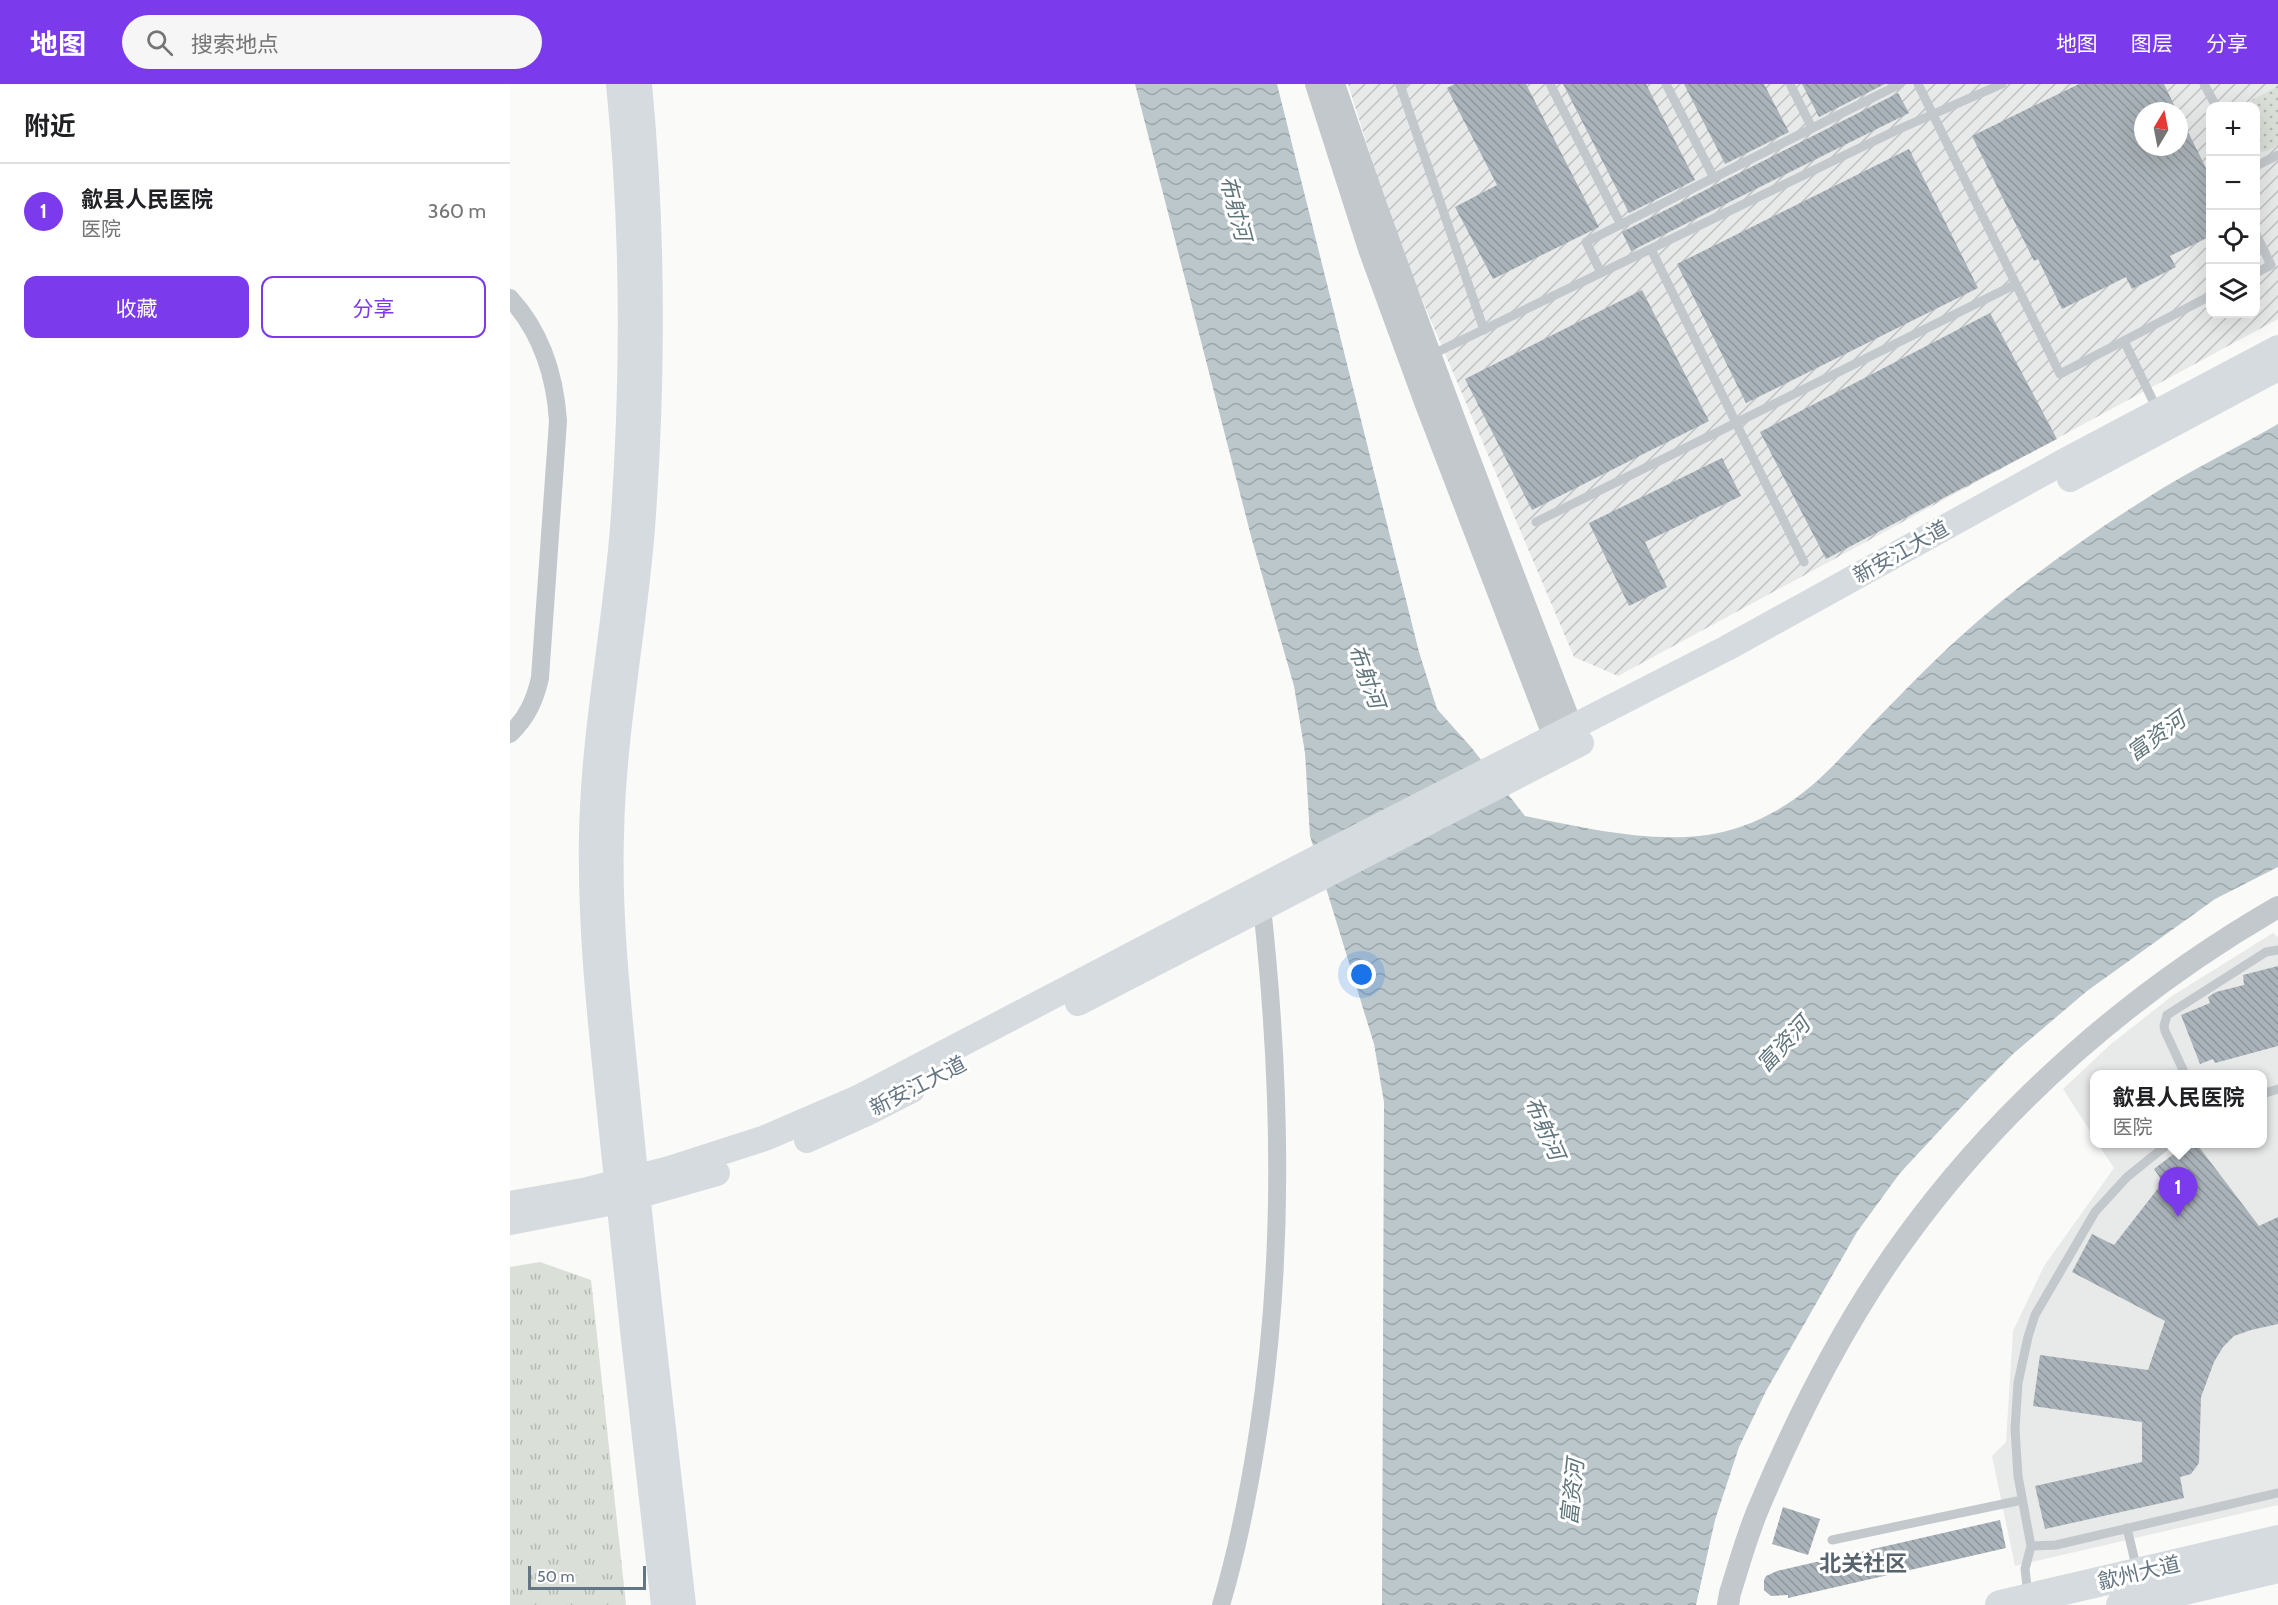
<!DOCTYPE html>
<html lang="zh">
<meta charset="utf-8">
<style>
:root{--surface:#fff;--page:#f6f6f6;--text:#202124;--muted:#757577;--line:#e0e0e0;--accent:#7c3aed}
body{margin:0;font-family:Cabin,"Noto Sans SC",sans-serif;background:var(--page);color:var(--text)}
.controls{position:absolute;right:18px;top:18px;display:grid;overflow:hidden;border-radius:12px;box-shadow:0 6px 24px #0002}
.controls button{width:54px;height:54px;display:grid;place-items:center;padding:0;border:0;border-bottom:2px solid var(--line);background:var(--surface);color:var(--text);font:30px sans-serif}
.compass{position:absolute;left:1624px;top:18px;width:54px;height:54px;border-radius:50%;background:var(--surface);box-shadow:0 6px 24px #0002;rotate:10deg}
.scale{position:absolute;left:18px;bottom:15px;width:118px;box-sizing:border-box;padding-left:6px;border:3px solid #657683;border-top:0;font-size:16px;line-height:21px;white-space:nowrap;color:#657683;-webkit-text-stroke:4px #fff;paint-order:stroke}
.you{position:absolute;left:852px;top:891px;width:21px;height:21px;margin:-15px;border:4px solid #fff;border-radius:50%;background:#1a73e8;box-shadow:0 0 0 9px #1a73e833}
.badge{display:grid;place-items:center;width:39px;height:39px;border-radius:50%;background:var(--accent);color:#fff;font-size:20px;font-weight:700}
.pin{position:absolute;translate:-50% -50px;filter:drop-shadow(0 2px 3px #0008)}
.pin::after{content:'';position:absolute;top:32px;width:21px;height:18px;background:inherit;clip-path:polygon(0 0,100% 0,50% 100%)}
.popup{position:absolute;left:1580px;top:986px;width:177px;height:78px;box-sizing:border-box;display:grid;place-content:center;border-radius:12px;background:var(--surface);filter:drop-shadow(0 2px 4px #0005);font-size:20px;white-space:nowrap;color:var(--muted)}
.popup b{font-size:22px;color:var(--text)}
.popup::after{content:'';position:absolute;left:50%;top:100%;margin-left:-12px;border:12px solid transparent;border-top-color:var(--surface)}
.list{margin:0;padding:0;list-style:none}
h2{display:flex;justify-content:space-between;align-items:center;height:78px;margin:0;padding:0 24px;font-size:26px}
h2 small{font-size:20px;font-weight:400;color:var(--muted)}
.list li{display:grid;grid-template-columns:39px 1fr auto;gap:18px;align-items:center;box-sizing:border-box;height:96px;padding:0 24px;border-top:2px solid var(--line)}
.list b{display:block;font-size:22px;white-space:nowrap}
.list p{margin:0;font-size:20px;white-space:nowrap;color:var(--muted)}
.list em{font-size:20px;font-style:normal;color:var(--muted)}
.actions{display:flex;gap:12px;padding:18px 24px}
.actions a{flex:1;padding:14px 0;border:2px solid var(--accent);border-radius:12px;text-align:center;font-size:21px;color:var(--accent)}
.actions .main{background:var(--accent);color:#fff}
.icon{flex:none;width:33px;height:33px;fill:none;stroke:currentColor;stroke-width:2;stroke-linecap:round;stroke-linejoin:round}
.map{position:relative;flex:none;width:1768px;height:1521px;overflow:hidden}
header{display:flex;align-items:center;gap:36px;box-sizing:border-box;height:84px;padding:0 30px;background:var(--accent);color:#fff}
header strong{font-size:28px}
nav{display:flex;gap:33px;margin-inline-start:auto;font-size:21px}
.search{width:420px;height:54px;background:var(--page);display:flex;align-items:center;gap:15px;box-sizing:border-box;padding:0 21px;border-radius:33px;color:var(--muted);font-size:22px}
main{display:flex}
aside{flex:1;background:var(--surface)}
.map>svg:first-child{display:block}
.built{fill:#e8e9e9}
.industrial{fill:url(#industrial-furrows);fill-rule:evenodd}
.grass{fill:url(#grass-dots)}
.park{fill:url(#park-tufts)}
.water{fill:url(#water-waves)}
.building{fill:url(#building-back-hatch)}
.lines{fill:none;stroke-linecap:round;stroke-linejoin:round}
.service{stroke:#c3c8cc;stroke-width:9}
.minor{stroke:#c3c8cc;stroke-width:18}
.tertiary{stroke:#c3c8cc;stroke-width:22}
.secondary{stroke:#d6dbdf;stroke-width:26}
.trunk{stroke:#d6dbdf;stroke-width:30}
.labels{text-anchor:middle;stroke-width:6;stroke-linejoin:round;paint-order:stroke}
.street-label{font-size:21px;fill:#657683;stroke:#fff}
.water-label{font-size:22px;font-style:italic;fill:#60757c;stroke:#fff}
.neighbourhood-label{font-size:22px;font-weight:bold;fill:#57646e;stroke:#fff}
</style>
<header>
<strong>地图</strong>
<div class="search"><svg class="icon" aria-label="search" viewBox="0 0 24 24"><circle cx="10" cy="10" r="6"/><path d="M15 15l6 6"/></svg>搜索地点</div>
<nav><a>地图</a><a>图层</a><a>分享</a></nav>
</header>
<main>
<aside>
<h2>附近<small></small></h2>
<ul class="list">
<li><span class="badge">1</span><div><b>歙县人民医院</b><p>医院</p></div><em>360 m</em></li>
</ul>
<div class="actions"><a class="main">收藏</a><a>分享</a></div>
</aside>
<div class="map">
<svg width="1768" height="1521" viewBox="0 0 1768 1521">
<defs>
<pattern id="industrial-furrows" width="10" height="10" patternUnits="userSpaceOnUse" patternTransform="scale(1.5)"><rect width="10" height="10" fill="#e8e9e9"/><path d="M-1 1l2-2M0 10L10 0M9 11l2-2" fill="none" stroke="#c0c1c2"/></pattern>
<pattern id="grass-dots" width="8" height="8" patternUnits="userSpaceOnUse" patternTransform="scale(1.5)"><rect width="8" height="8" fill="#dadfd7"/><path d="M2 2h.1M6 6h.1" fill="none" stroke="#b4b9b4" stroke-width="1.8" stroke-linecap="round"/></pattern>
<pattern id="park-tufts" width="24" height="20" patternUnits="userSpaceOnUse" patternTransform="scale(1.5)"><rect width="24" height="20" fill="#dadfd7"/><path d="M3 7l-1-3M5 7V3M7 7l1-3M15 17l-1-3M17 17v-4M19 17l1-3" fill="none" stroke="#b4b9b4"/></pattern>
<pattern id="water-waves" width="16" height="10" patternUnits="userSpaceOnUse" patternTransform="scale(1.5)"><rect width="16" height="10" fill="#bbc7cb"/><path d="M0 5q4-4 8 0t8 0" fill="none" stroke="#9ca6aa"/></pattern>
<pattern id="building-back-hatch" width="6" height="6" patternUnits="userSpaceOnUse" patternTransform="scale(1.5)"><rect width="6" height="6" fill="#aab3b9"/><path d="M-1 5l2 2M0 0l6 6M5-1l2 2" fill="none" stroke="#8e969c"/></pattern>
</defs>
<rect width="100%" height="100%" fill="#fafaf8"/>
<!-- built -->
<path class="built" d="M1763,849L1768,853V1421L1505,1482L1482,1372L1496,1358L1503,1247L1534,1182L1604,1084L1588,1060H1752V990H1584V1053L1553,1005L1601,960L1662,912Z"/>
<!-- industrial -->
<path class="industrial" d="M838,0H1768V235L1108,592L1064,573L888,159ZM1700,22H1746V230H1700ZM1633,27H1669V63H1633Z"/>
<!-- grass -->
<path class="grass" d="M1768,2V61L1758,67L1746,68V22H1731Z"/>
<!-- park -->
<path class="park" d="M30,1178L81,1196L116,1521H0V1183Z"/>
<!-- water -->
<path class="water" d="M625,0H767L909,568L927,625L961,663L1015,732C1081,745 1165,766 1230,743C1292,721 1321,684 1364,638C1392,609 1421,579 1451,552C1509,500 1572,455 1637,414C1679,387 1725,365 1768,340V783L1705,815L1577,907L1504,969L1471,1002L1390,1089L1347,1148L1256,1307L1229,1363L1205,1436L1186,1521H872L874,1018L864,960L800,752L795,669L784,602L742,456Z"/>
<!-- building -->
<path class="building" d="M945,0H1016L1089,143L983,195L945,123L987,101L937,4Z
M1053,0H1136L1185,96L1119,129Z
M1174,0H1254L1279,48L1215,80Z
M1292,0H1375L1309,33Z
M1569,0H1654L1667,27H1633V63H1669V30L1701,94V152L1660,172L1666,183L1622,205L1616,193L1552,225L1528,175L1524,177L1462,52Z
M1388,9L1399,29L1121,167L1112,148Z
M1399,65L1468,204L1236,319L1167,180Z
M1132,206L1199,337L1022,426L955,295Z
M1480,229L1547,355L1316,475L1250,348Z
M1212,374L1231,412L1135,458L1157,503L1119,522L1079,439Z
M1768,882V962L1705,979L1703,975L1690,980L1671,931L1700,919L1698,913L1706,908L1734,901L1733,891Z
M1678,1059H1686L1749,1142L1768,1133V1240L1741,1246L1724,1252L1713,1263L1704,1278L1691,1313L1689,1379L1681,1390L1670,1393L1674,1414L1535,1445L1525,1402L1632,1378V1338L1523,1322L1530,1271L1638,1286L1655,1237L1562,1188L1582,1150L1604,1161L1653,1098L1644,1085Z
M1273,1423L1310,1435L1298,1471L1262,1460Z
M1490,1436L1496,1464L1278,1514V1511L1261,1512L1254,1506V1496L1256,1492L1267,1487Z"/>
<g class="lines">
<!-- service -->
<path class="service" d="M893,0L890,1L974,246
M1040,0L1111,141
M1156,0L1204,94
M1280,0L1302,44
M1408,0L1550,290L1700,212
M1694,0L1706,22
M1746,82L1768,71
M1746,150L1761,181L1746,189
M1141,165L1294,478
M1091,189L1076,158L1390,0
M1614,257L1647,325
M921,271L1387,46L1492,0
M1026,438L1506,200
M1675,990L1655,947L1654,942L1657,931L1756,868L1768,866
M1752,1010L1768,1005
M1617,1444L1627,1486
M1322,1456L1512,1416
M1521,1462L1546,1461L1768,1409
M1518,1511L1515,1485L1521,1462L1508,1392L1505,1345L1508,1299L1518,1253L1525,1231L1585,1128L1617,1093L1658,1060"/>
<!-- minor -->
<path class="minor" d="M0,214C32,249 45,291 48,337L30,594C25,616 17,634 0,650
M711,1521C728,1464 739,1407 748,1348C775,1174 771,998 752,823"/>
<!-- tertiary -->
<path class="tertiary" d="M806,0L859,165L915,318L1050,669
M824,0C899,222 984,440 1068,659
M1218,1521L1220,1509C1229,1481 1237,1451 1249,1423C1289,1328 1336,1235 1397,1152C1495,1018 1624,906 1768,823"/>
<!-- secondary -->
<path class="secondary" d="M109,0C124,148 124,297 113,444C105,546 84,647 82,750C80,850 92,949 102,1048C118,1206 136,1363 154,1521
M129,0C143,148 143,296 132,444C124,546 103,647 101,750C98,847 111,944 120,1040C136,1201 155,1361 173,1521
M1560,395L1768,284
M568,919L1071,659
M297,1056L355,1030L402,1006
M0,1120L73,1107L159,1085L255,1054L348,1014L776,790L1217,564L1555,377L1768,264
M0,1138L109,1117L207,1089"/>
<!-- trunk -->
<path class="trunk" d="M1490,1521L1768,1456
M1611,1521L1768,1484"/>
</g>
<g class="labels">
<!-- street labels -->
<g class="street-label">
<text transform="translate(1391 468) rotate(-29)" y="7">新安江大道</text>
<text transform="translate(408 1002) rotate(-27)" y="7">新安江大道</text>
<text transform="translate(1629 1489) rotate(-13)" y="7">歙州大道</text>
</g>
<!-- water labels -->
<g class="water-label">
<text transform="translate(726 124) rotate(75)" y="8">布射河</text>
<text transform="translate(857 592) rotate(70)" y="8">布射河</text>
<text transform="translate(1646 652) rotate(-36)" y="8">富资河</text>
<text transform="translate(1273 960) rotate(-47)" y="8">富资河</text>
<text transform="translate(1035 1044) rotate(66)" y="8">布射河</text>
<text transform="translate(1062 1408) rotate(-84)" y="8">富资河</text>
</g>
<!-- neighbourhood labels -->
<g class="neighbourhood-label">
<text x="1353" y="1487">北关社区</text>
</g>
</g>
</svg>
<div class="controls">
<button>+</button>
<button>−</button>
<button><svg class="icon" aria-label="locate" viewBox="0 0 24 24"><circle cx="12" cy="12" r="6"/><path d="M12 2v4M12 18v4M2 12h4M18 12h4"/></svg></button>
<button><svg class="icon" aria-label="layers" viewBox="0 0 24 24"><path d="M12 4l9 5-9 5-9-5zM3 14l9 5 9-5"/></svg></button>
</div>
<svg class="compass" viewBox="-18 -18 36 36"><path d="M0-13l5 13h-10z" fill="#e53935"/><path d="M0 13l5-13h-10z" fill="#757577"/></svg>
<div class="scale">50 m</div>
<div class="you"></div>
<div class="pin badge" style="left:1668px;top:1133px">1</div>
<div class="popup"><b>歙县人民医院</b>医院</div>
</div>
</main>
